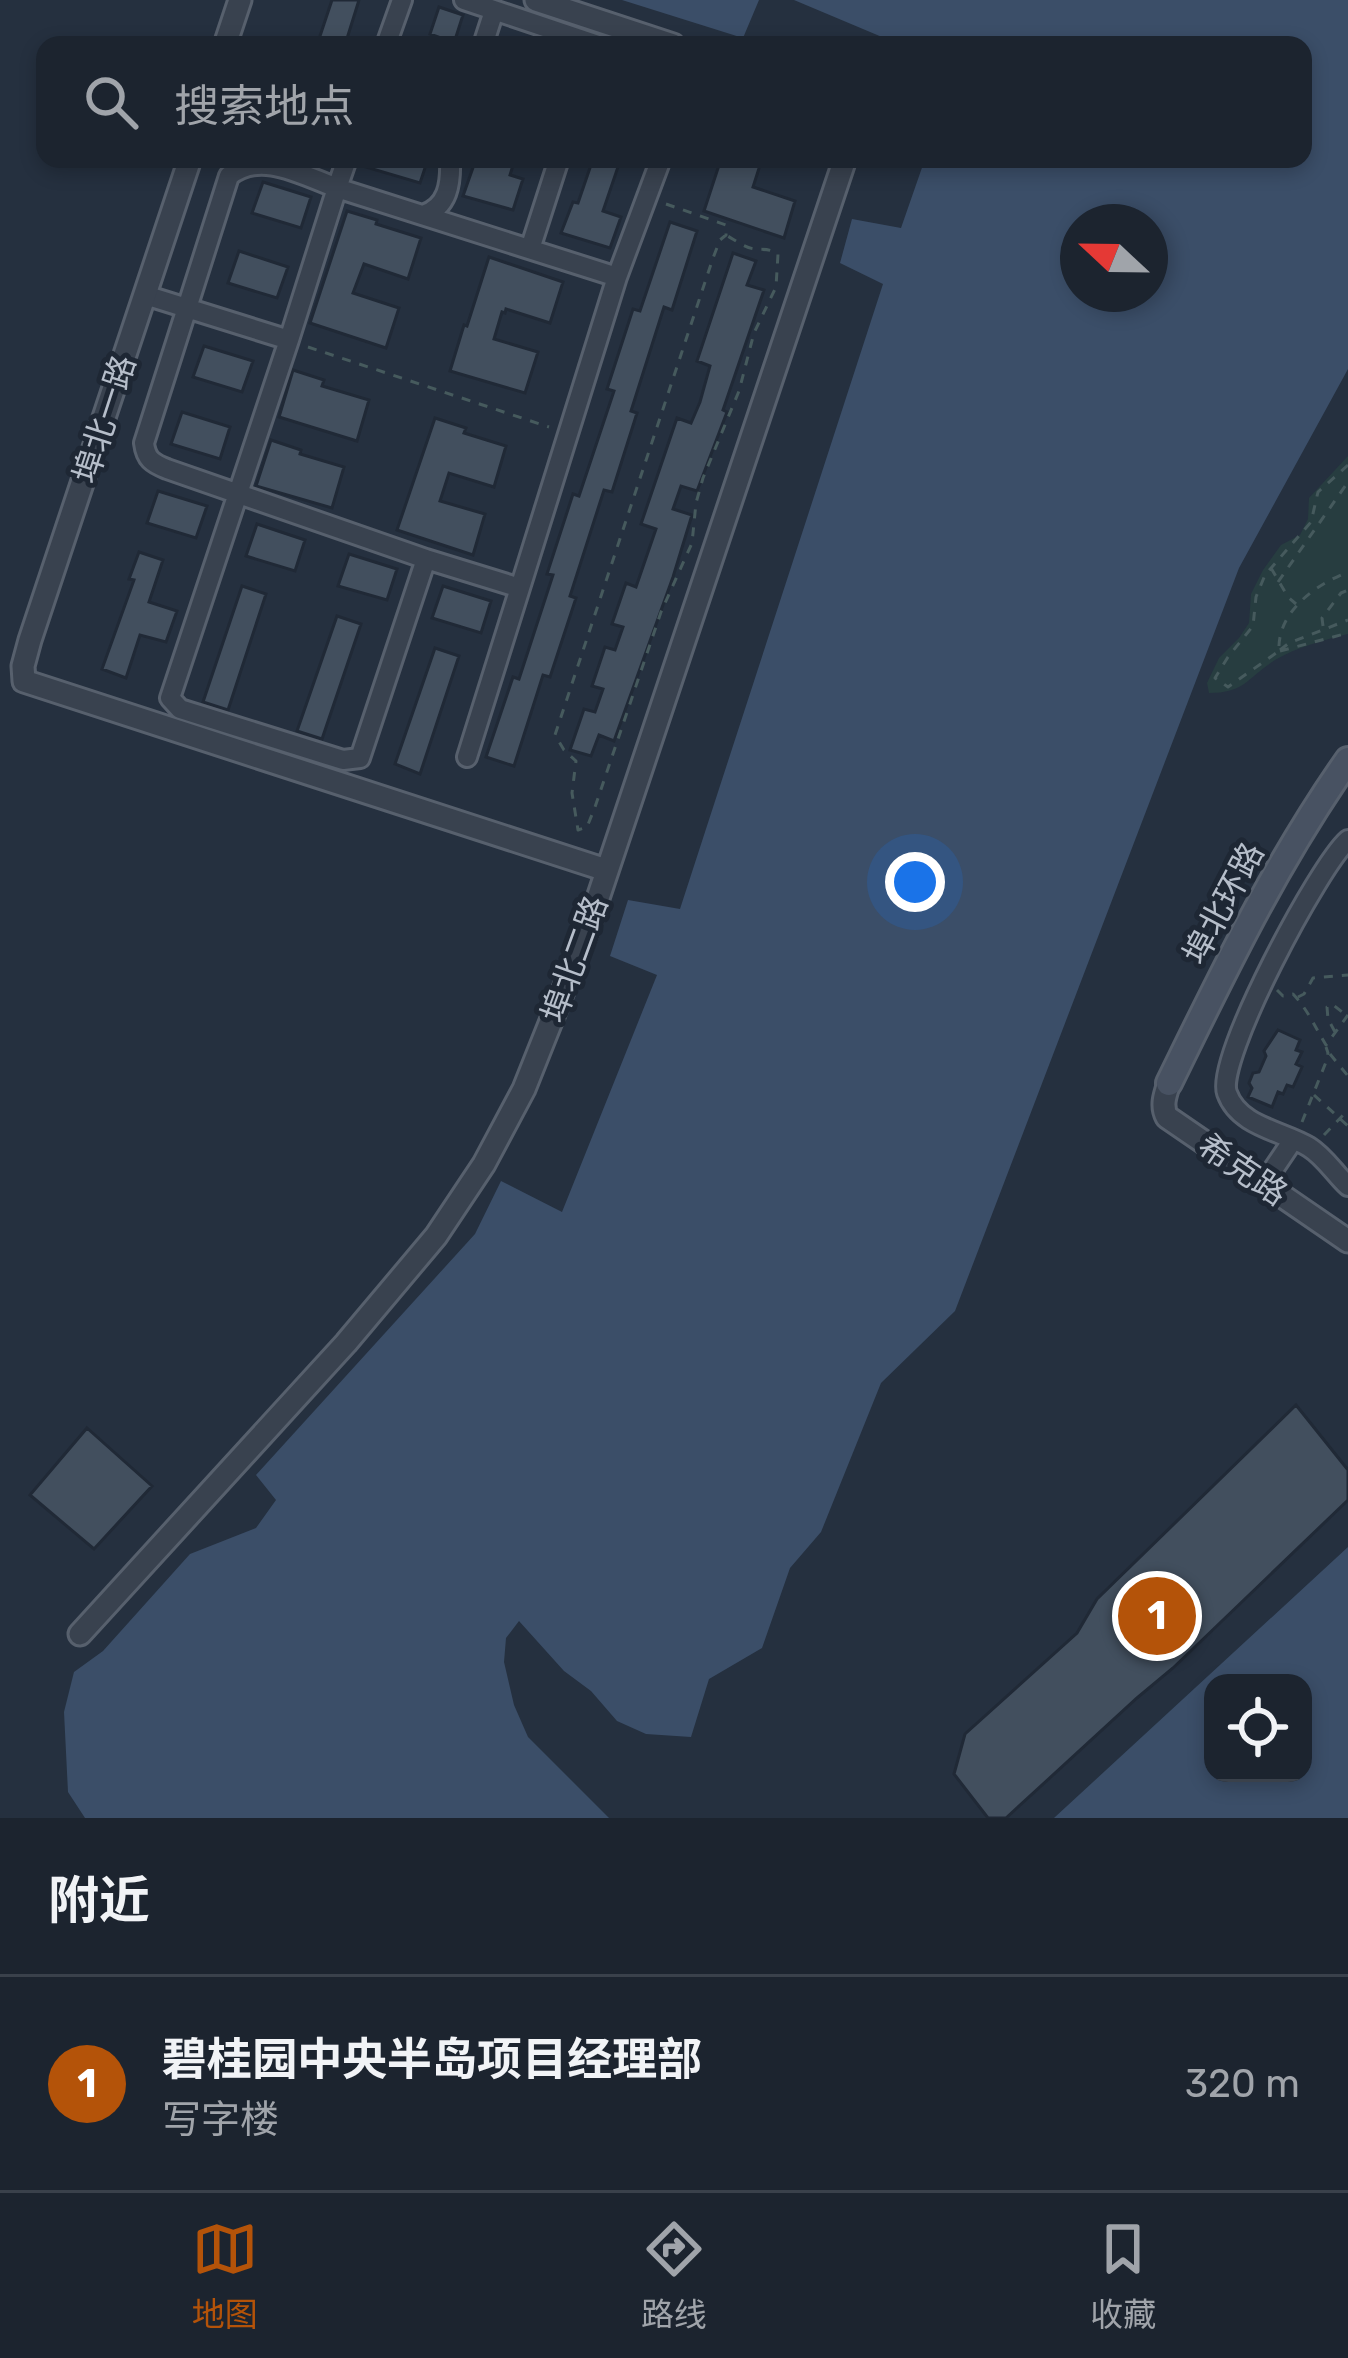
<!DOCTYPE html>
<html lang="zh">
<meta charset="utf-8">
<style>
:root{--surface:#1c242f;--page:#252c37;--text:#f1f3f6;--muted:#a0a4aa;--line:#3a414b;--accent:#b45309}
body{margin:0;font-family:Rubik,"Noto Sans SC",sans-serif;background:var(--page);color:var(--text)}
.controls{position:absolute;right:36px;bottom:36px;display:grid;overflow:hidden;border-radius:24px;box-shadow:0 6px 18px #0003}
.controls button{width:108px;height:108px;display:grid;place-items:center;padding:0;border:0;border-bottom:3px solid var(--line);background:var(--surface);color:var(--text);font:60px sans-serif}
.compass{position:absolute;left:1060px;top:204px;width:108px;height:108px;border-radius:50%;background:var(--surface);box-shadow:0 6px 18px #0003;rotate:292deg}
.you{position:absolute;left:915px;top:882px;width:42px;height:42px;margin:-30px;border:9px solid #fff;border-radius:50%;background:#1a73e8;box-shadow:0 0 0 18px #1a73e833}
.badge{display:grid;place-items:center;width:78px;height:78px;border-radius:50%;background:var(--accent);color:#fff;font-size:39px;font-weight:700}
.pin{position:absolute;translate:-50% -50%;border:6px solid #fff;box-shadow:0 3px 12px #0006}
.list{margin:0;padding:0;list-style:none}
h2{display:flex;justify-content:space-between;align-items:center;height:156px;margin:0;padding:0 48px;font-size:51px}
h2 small{font-size:39px;font-weight:400;color:var(--muted)}
.list li{display:grid;grid-template-columns:78px 1fr auto;gap:36px;align-items:center;box-sizing:border-box;height:216px;padding:0 48px;border-top:3px solid var(--line)}
.list b{display:block;font-size:45px;white-space:nowrap}
.list p{margin:0;font-size:39px;white-space:nowrap;color:var(--muted)}
.list em{font-size:39px;font-style:normal;color:var(--muted)}
.icon{flex:none;width:66px;height:66px;fill:none;stroke:currentColor;stroke-width:2;stroke-linecap:round;stroke-linejoin:round}
.map{position:relative;flex:none;width:1348px;height:1818px;overflow:hidden}
.search{position:absolute;background:var(--surface);box-shadow:0 6px 18px #0003;left:36px;right:36px;top:36px;height:132px;display:flex;align-items:center;gap:30px;box-sizing:border-box;padding:0 42px;border-radius:24px;color:var(--muted);font-size:45px}
.sheet{height:372px;background:var(--surface)}
nav{display:flex;justify-content:space-around;align-items:center;box-sizing:border-box;height:168px;border-top:3px solid var(--line);background:var(--surface);font-size:33px;color:var(--muted)}
nav a{display:grid;justify-items:center;gap:6px}
nav .on{color:var(--accent)}
.map>svg:first-child{display:block}
.green{fill:#273d40}
.water{fill:#3b4e68;fill-rule:evenodd}
.building{fill:#424f5e;stroke:#202936;stroke-width:3}
.lines{fill:none;stroke-linecap:round;stroke-linejoin:round}
.minor-casing{stroke:#57606d;stroke-width:24}
.tertiary-casing{stroke:#57606d;stroke-width:27}
.secondary-casing{stroke:#57606d;stroke-width:30}
.path{stroke:#465a5d;stroke-width:3;stroke-dasharray:9 9;stroke-linecap:butt}
.minor{stroke:#39424f;stroke-width:18}
.tertiary{stroke:#39424f;stroke-width:21}
.secondary{stroke:#485262;stroke-width:24}
.labels{text-anchor:middle;stroke-width:10;stroke-linejoin:round;paint-order:stroke}
.street-label{font-size:33px;fill:#b6beca;stroke:#1e2734}
</style>
<div class="map">
<svg width="1348" height="1818" viewBox="0 0 1348 1818">
<rect width="100%" height="100%" fill="#25303f"/>
<!-- green -->
<path class="green" d="M1348,456V634C1324,640 1297,647 1275,660C1247,678 1245,693 1209,693L1207,683L1219,658L1239,638L1249,623L1251,594L1263,570L1281,545L1300,535L1308,519L1309,498Z"/>
<!-- water -->
<path class="water" d="M622,0H759L743,38Z
M794,0H1348V369L1239,568L955,1311L881,1383L821,1532L790,1568L762,1648L709,1679L691,1737L646,1734L617,1721L591,1691L564,1671L519,1621L506,1638L504,1662L514,1705L528,1737L609,1818H85L68,1792L64,1712L74,1672L103,1651L190,1554L256,1528L276,1500L256,1475L475,1234L501,1181L562,1212L657,975L610,956L628,900L680,909L883,284L840,263L852,219L901,228L925,159H1303V45H901ZM1150,222V294H1078V222Z
M1348,1547V1818H1054ZM1303,1683V1773H1213V1683Z"/>
<!-- building -->
<path class="building" d="M332,0H359L345,45H317Z
M439,7L463,15L454,43L430,34Z
M360,159H428L420,183L359,165Z
M476,159H515L510,175L523,179L513,210L463,196Z
M593,159H605L619,164L603,211L621,217L610,248L561,233L573,202L578,203Z
M721,159H762L753,187L795,201L784,238L704,211Z
M263,182L311,197L301,228L252,213Z
M347,211L377,220L376,224L421,238L408,279L364,264L353,293L399,308L386,348L310,323Z
M670,222L697,231L672,310L664,307L631,411L637,413L612,492L604,490L570,596L576,598L550,677L543,675L514,766L486,757L513,677L519,679L553,575L547,574L573,494L579,496L614,391L607,389L633,309L640,311Z
M239,251L288,267L277,298L228,283Z
M733,253L756,261L747,285L764,290L723,410L727,412L697,491L681,486L673,509L692,515L673,577L614,741L599,735L591,756L570,750L584,709L595,712L603,689L592,686L605,647L615,650L623,627L612,624L626,583L636,587L656,529L641,524L677,418L691,423L700,402L710,366L697,361Z
M489,257L563,282L550,323L506,309L505,313L502,312L494,339L538,352L525,393L450,371L464,325L467,326Z
M204,346L253,361L242,392L193,377Z
M293,370L324,380L322,386L369,400L357,441L279,417Z
M182,412L230,427L220,459L171,444Z
M435,418L466,428L464,433L506,446L494,487L449,473L440,501L485,514L473,555L397,530Z
M271,440L301,450L300,454L344,467L332,508L256,486Z
M158,491L207,506L196,538L147,523Z
M257,524L305,540L295,571L246,556Z
M139,552L163,560L149,602L177,611L166,642L140,635L126,678L102,669L134,580L129,579Z
M349,554L397,569L387,600L338,586Z
M242,586L266,594L228,710L203,702Z
M443,586L491,601L481,633L432,618Z
M337,616L361,624L322,739L297,731Z
M435,648L459,656L420,774L395,764Z
M1278,1030L1300,1040L1296,1050L1302,1052L1296,1064L1302,1067L1293,1087L1287,1085L1283,1094L1278,1092L1272,1107L1248,1097L1252,1088L1249,1083L1253,1073L1259,1072L1266,1056L1264,1051Z
M1296,1405L1348,1470V1500L1173,1668L1137,1698L1006,1818H988L954,1774L965,1734L1077,1633L1097,1599Z
M87,1428L152,1486L94,1549L30,1495Z"/>
<g class="lines">
<defs>
<path id="minor" d="M464,0L598,45
M386,45L402,0
M483,45L494,11
M423,215C448,207 451,184 450,159
M530,249L559,159
M617,277L661,159
M145,295L289,340L170,698L180,709L343,760L360,758L426,559
M289,340L337,188L617,277L520,588L426,559L167,469C152,463 146,459 144,443L229,176C260,150 302,175 337,188L347,159
M467,757L520,588
M1348,840C1319,865 1215,1060 1227,1093C1239,1127 1283,1131 1309,1147C1325,1157 1335,1174 1348,1186
M1264,1183L1293,1140"/>
<path id="tertiary" d="M536,0L673,45
M225,45L240,0
M190,159L30,640L23,666L24,681L606,870
M1169,1083C1165,1095 1161,1106 1167,1117L1348,1241
M80,1634L346,1343L436,1236L484,1164L524,1089L587,931L845,159"/>
<path id="secondary" d="M1169,1083C1224,971 1275,864 1348,760"/>
</defs>
<!-- minor casing -->
<use href="#minor" class="minor-casing"/>
<!-- tertiary casing -->
<use href="#tertiary" class="tertiary-casing"/>
<!-- secondary casing -->
<use href="#secondary" class="secondary-casing"/>
<!-- path -->
<path class="path" d="M666,204L726,225V235L720,240L713,258L555,735L564,750L576,761L572,793L578,830L587,827L595,807L661,612L692,543L696,503L703,478L739,391L754,333L776,287L778,254C768,248 765,250 755,249C745,248 735,240 726,235
M308,347L549,427
M1348,465L1318,492L1311,522L1265,575L1256,597L1253,626L1228,657L1215,678L1228,687L1279,651C1277,612 1315,585 1348,572
M1271,568L1288,597L1296,604
M1278,582L1348,482
M1323,626L1322,618L1341,593L1348,590
M1280,650L1289,643L1348,620
M1280,651L1348,633
M1277,990L1283,996L1293,994C1308,1010 1315,1027 1326,1045L1348,1015
M1298,997L1304,994L1313,978L1348,975
M1335,1032L1328,1019L1327,1007L1332,1004L1346,1015
M1330,1054L1348,1076
M1314,1095L1348,1126
M1302,1122L1326,1062L1328,1053L1326,1047
M1324,1135L1348,1110"/>
<!-- minor -->
<use href="#minor" class="minor"/>
<!-- tertiary -->
<use href="#tertiary" class="tertiary"/>
<!-- secondary -->
<use href="#secondary" class="secondary"/>
</g>
<g class="labels">
<!-- street labels -->
<g class="street-label">
<text transform="translate(104 419) rotate(-72)" y="12">埠北一路</text>
<text transform="translate(1223 903) rotate(-62)" y="12">埠北环路</text>
<text transform="translate(574 959) rotate(-70)" y="12">埠北二路</text>
<text transform="translate(1243 1169) rotate(34)" y="12">希克路</text>
</g>
</g>
</svg>
<div class="controls">
<button><svg class="icon" aria-label="locate" viewBox="0 0 24 24"><circle cx="12" cy="12" r="6"/><path d="M12 2v4M12 18v4M2 12h4M18 12h4"/></svg></button>
</div>
<svg class="compass" viewBox="-18 -18 36 36"><path d="M0-13l5 13h-10z" fill="#e53935"/><path d="M0 13l5-13h-10z" fill="#a0a4aa"/></svg>
<div class="you"></div>
<div class="pin badge" style="left:1157px;top:1616px">1</div>
<div class="search"><svg class="icon" aria-label="search" viewBox="0 0 24 24"><circle cx="10" cy="10" r="6"/><path d="M15 15l6 6"/></svg>搜索地点</div>
</div>
<section class="sheet">
<h2>附近<small></small></h2>
<ul class="list">
<li><span class="badge">1</span><div><b>碧桂园中央半岛项目经理部</b><p>写字楼</p></div><em>320 m</em></li>
</ul>
</section>
<nav>
<a class="on"><svg class="icon" aria-label="map" viewBox="0 0 24 24"><path d="M3 6l6-2 6 2 6-2v14l-6 2-6-2-6 2zM9 4v14M15 6v14"/></svg>地图</a>
<a><svg class="icon" aria-label="directions" viewBox="0 0 24 24"><path d="M12 3l9 9-9 9-9-9zM9 14v-3h6M13 9l2 2-2 2"/></svg>路线</a>
<a><svg class="icon" aria-label="saved" viewBox="0 0 24 24"><path d="M7 4h10v16l-5-4-5 4z"/></svg>收藏</a>
</nav>
